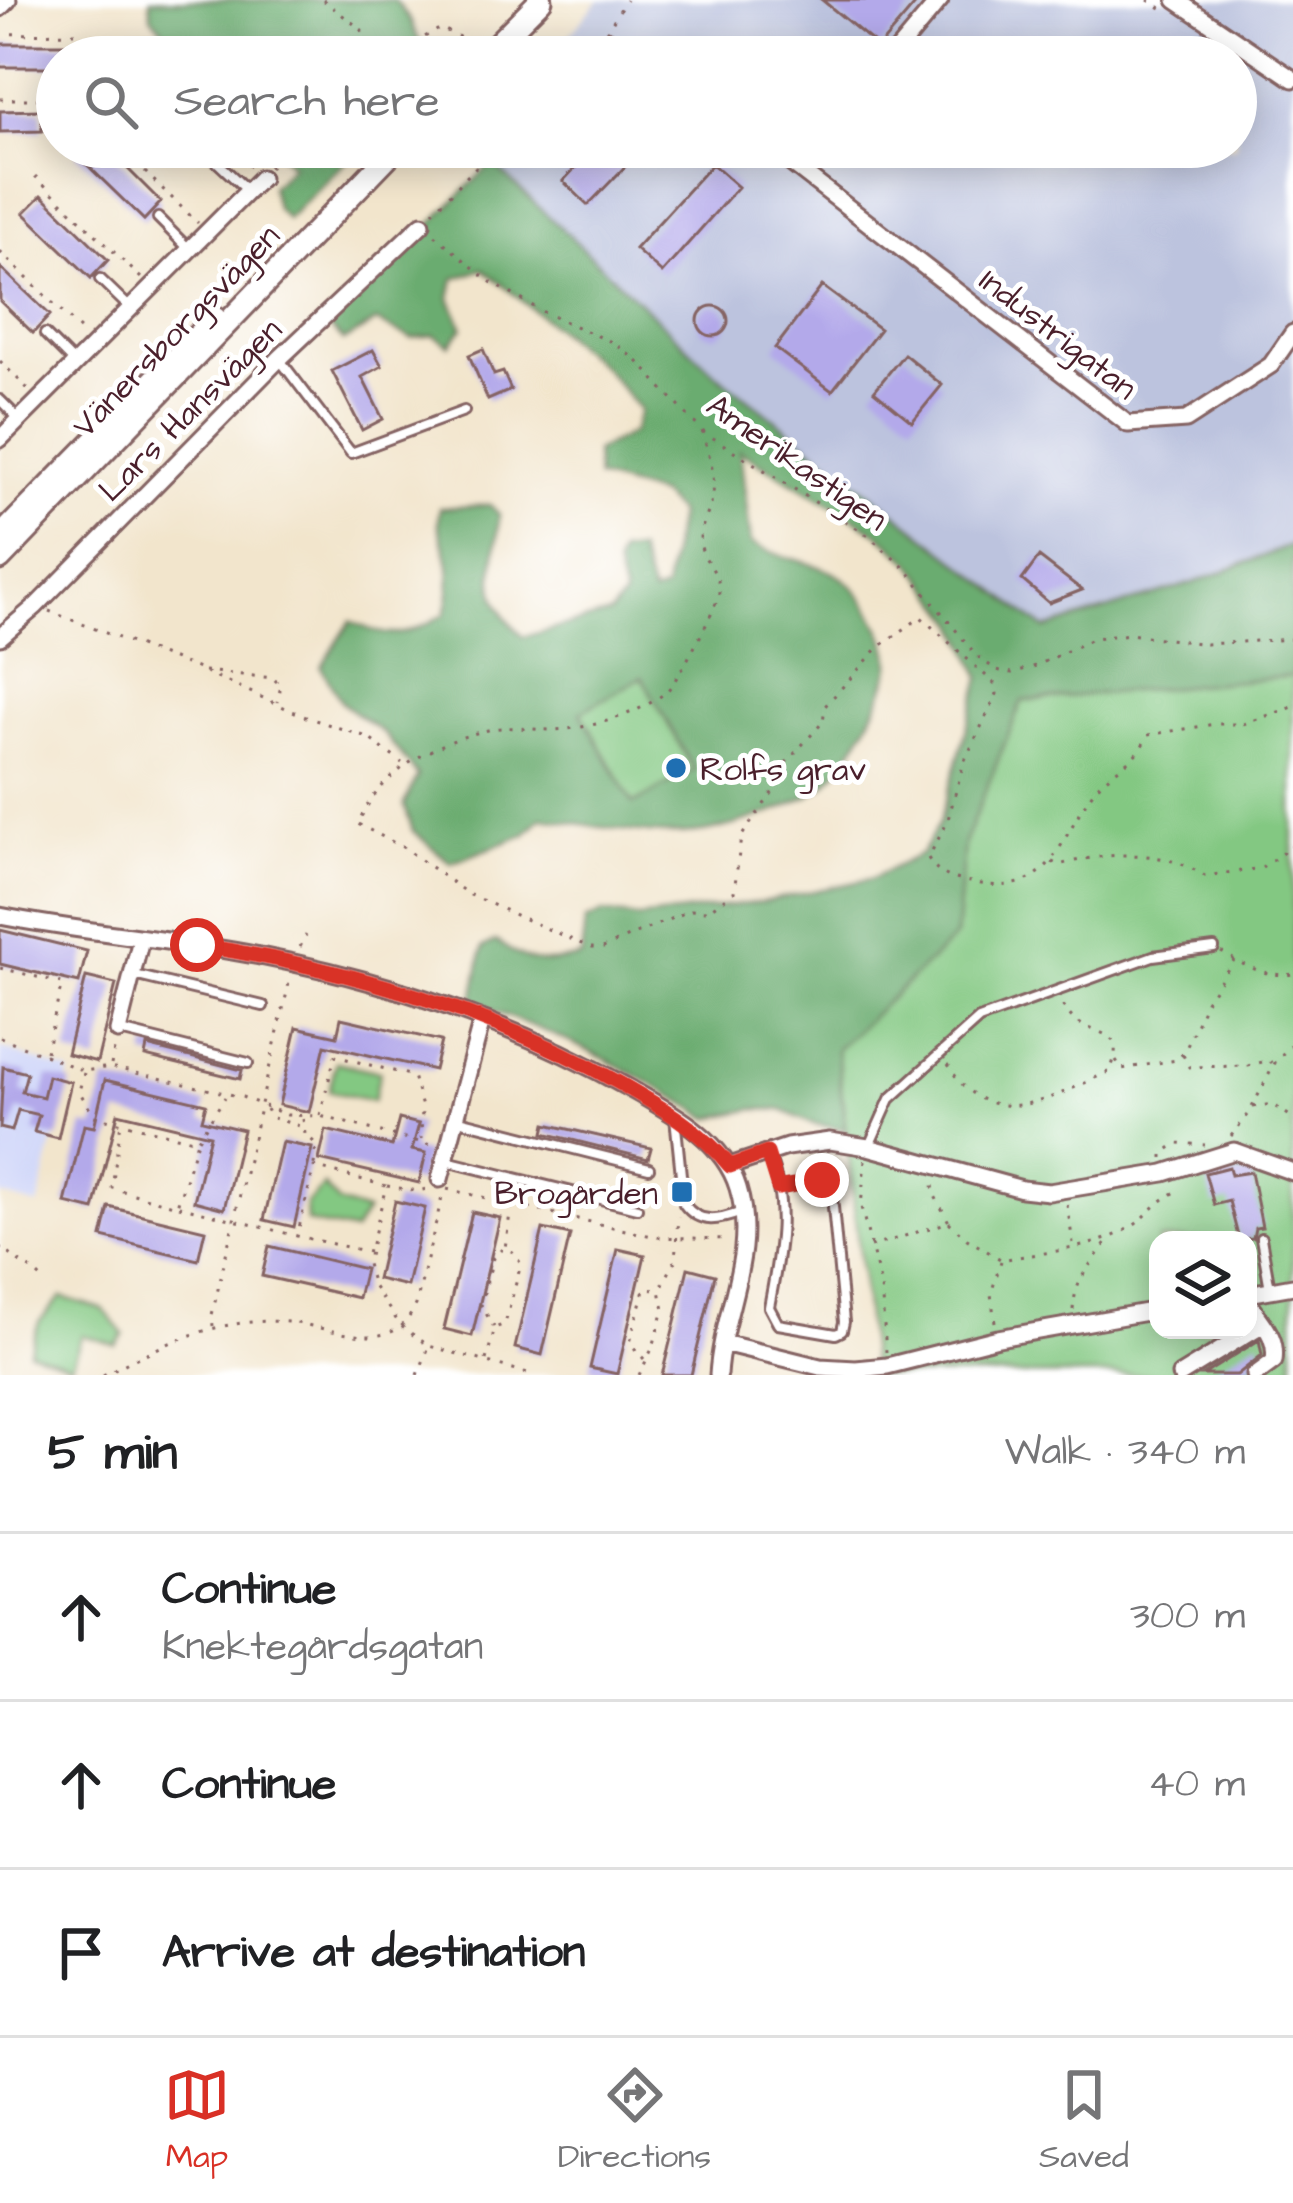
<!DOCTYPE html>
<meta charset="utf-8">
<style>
:root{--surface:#fff;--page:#f2f2f2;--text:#202124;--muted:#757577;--line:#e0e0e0;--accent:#d93025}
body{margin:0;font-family:"Architects Daughter",sans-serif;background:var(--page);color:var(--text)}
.controls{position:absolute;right:36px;bottom:36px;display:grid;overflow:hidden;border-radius:24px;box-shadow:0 6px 30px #0003}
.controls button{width:108px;height:108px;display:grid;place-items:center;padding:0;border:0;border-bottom:3px solid var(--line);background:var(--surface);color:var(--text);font:60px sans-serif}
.stop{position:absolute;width:36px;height:36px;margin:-27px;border:9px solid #d93025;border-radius:50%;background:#fff}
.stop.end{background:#d93025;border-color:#fff;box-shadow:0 3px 12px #0008}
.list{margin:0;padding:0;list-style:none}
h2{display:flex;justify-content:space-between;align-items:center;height:156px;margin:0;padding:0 48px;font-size:51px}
h2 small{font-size:39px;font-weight:400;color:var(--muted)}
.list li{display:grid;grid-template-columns:78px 1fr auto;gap:36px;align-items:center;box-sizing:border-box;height:168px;padding:0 48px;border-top:3px solid var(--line)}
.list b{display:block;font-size:45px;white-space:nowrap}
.list p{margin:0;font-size:39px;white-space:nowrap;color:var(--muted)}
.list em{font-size:39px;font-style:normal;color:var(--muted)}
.icon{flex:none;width:66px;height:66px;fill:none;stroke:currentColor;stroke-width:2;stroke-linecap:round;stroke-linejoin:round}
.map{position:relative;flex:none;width:1293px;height:1375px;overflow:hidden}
.search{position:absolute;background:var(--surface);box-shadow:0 6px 30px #0003;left:36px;right:36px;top:36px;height:132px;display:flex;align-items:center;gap:30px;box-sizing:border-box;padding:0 42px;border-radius:66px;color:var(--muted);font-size:45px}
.sheet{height:660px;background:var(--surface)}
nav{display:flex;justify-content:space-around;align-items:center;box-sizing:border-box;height:168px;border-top:3px solid var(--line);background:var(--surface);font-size:33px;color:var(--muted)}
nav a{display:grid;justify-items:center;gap:6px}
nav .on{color:var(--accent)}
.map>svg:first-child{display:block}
.built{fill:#d3d9f9}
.industrial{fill:#bcc3de}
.green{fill:#83c882;stroke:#667456;stroke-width:3;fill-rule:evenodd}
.forest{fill:#6aac70;stroke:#5a664e;stroke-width:3;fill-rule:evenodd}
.building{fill:#b3a9ea}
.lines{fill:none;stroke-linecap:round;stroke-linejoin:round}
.service-casing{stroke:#856463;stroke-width:14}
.minor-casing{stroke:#856463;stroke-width:21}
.secondary-casing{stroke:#856463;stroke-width:27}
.path{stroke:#856463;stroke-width:3;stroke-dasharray:3 9;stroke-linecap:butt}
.service{stroke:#fff;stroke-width:8}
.minor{stroke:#fff;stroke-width:15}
.secondary{stroke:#fff;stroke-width:21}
.route{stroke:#d93025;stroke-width:15}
.poi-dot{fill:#1f6fb2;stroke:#fff;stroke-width:4.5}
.labels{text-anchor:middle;stroke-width:10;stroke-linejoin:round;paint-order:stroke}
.street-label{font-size:33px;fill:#4a1f2b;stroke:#fff}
.poi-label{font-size:33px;fill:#4a1f2b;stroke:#fff;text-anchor:start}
</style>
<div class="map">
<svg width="1293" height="1375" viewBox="0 0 1293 1375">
<rect width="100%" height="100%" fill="#fff"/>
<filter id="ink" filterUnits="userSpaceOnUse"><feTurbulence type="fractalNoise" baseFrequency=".00833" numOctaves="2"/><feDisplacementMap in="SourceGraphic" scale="24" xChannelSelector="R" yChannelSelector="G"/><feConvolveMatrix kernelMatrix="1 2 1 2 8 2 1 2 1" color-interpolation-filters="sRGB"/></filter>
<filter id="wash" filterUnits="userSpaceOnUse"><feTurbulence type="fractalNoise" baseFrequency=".004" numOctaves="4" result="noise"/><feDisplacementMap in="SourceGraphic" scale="48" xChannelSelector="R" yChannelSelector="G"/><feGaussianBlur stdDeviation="2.7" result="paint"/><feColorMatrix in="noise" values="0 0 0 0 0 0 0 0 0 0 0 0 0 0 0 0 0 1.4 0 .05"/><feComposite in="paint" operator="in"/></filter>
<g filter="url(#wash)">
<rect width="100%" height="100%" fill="#f2e5cc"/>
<!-- built -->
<path class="built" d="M0,1048L70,1072L38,1206L0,1195Z"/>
<!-- industrial -->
<path class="industrial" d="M599,0H1293V545L1193,583L1045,629L714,372L475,147H1236V57H551Z"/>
<!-- green -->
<path class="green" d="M1293,676V1375H872L837,1049L956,936L964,843L1022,701ZM1158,1240H1248V1330H1158Z
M642,677L694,770L633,804L580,711Z
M336,1062L380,1072L373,1101L329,1091Z
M324,1186L338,1203L366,1212L354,1232L307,1222L306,1204Z
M61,1297L103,1309L124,1334L116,1345L82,1335L71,1365L29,1351L39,1322Z"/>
<!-- forest -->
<path class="forest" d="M150,0H395L411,22L426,57H189L151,17Z
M274,147H361L287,219L276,208L271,187L292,166Z
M492,163L714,372L1045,629L1193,583L1293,545V676L1022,701L964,843L956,936L837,1049L845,1130L810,1123L782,1110L756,1109L710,1118C628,1068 564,1035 472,1004L483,947L496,941C529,965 541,966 581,957L585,921L603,913L638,918L762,902L870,879L921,854L940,822L981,678L956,621L911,562L875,531L740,451L751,543C779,559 818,561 844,579C863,592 893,643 890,666C886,698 844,773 817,791C788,809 747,822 714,830C661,842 594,824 541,818L525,835L451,863L413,831L404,804L418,776L383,733L342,703L321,667L351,621C393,642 405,636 445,614C450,594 452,576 447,556C443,537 435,528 440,508L490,505L499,514C498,572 476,590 523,637L610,614L624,597L616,565L620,553L638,551L652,594L665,590L678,514L660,495L597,478L595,452L633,432L640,410L604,368L483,269L454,279L450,298L463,328L449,345L434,335L411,338L376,322L344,341L329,326ZM642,677L694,770L633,804L581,712Z"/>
<g id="blocks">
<!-- building -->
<path class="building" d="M822,0H919L879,47Z
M0,44H85V57H57V67H0Z
M41,110L42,131L0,132V111Z
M83,147H106L161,202L144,220L76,154Z
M595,147H644L588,205L563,181Z
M712,164L738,187L662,273L635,249Z
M42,195L108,260L91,278L24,213Z
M0,267L50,315L33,333L0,301Z
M822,286L880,329L832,391L775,348Z
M698 321a15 15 0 1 1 30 0a15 15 0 1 1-30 0Z
M483,349L494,375L503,372L511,390L488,400L469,355Z
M373,350L382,366L362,377L383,419L362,430L332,371Z
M904,354L942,385L912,422L874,391Z
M1039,557L1082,590L1049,603L1022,580Z
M0,930L87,951L79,983L0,964Z
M86,977L116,984L97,1062L67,1054Z
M341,1018L441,1041L434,1070L325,1045L309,1112L279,1105L297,1027L337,1036Z
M147,1046L242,1070L240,1079L145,1056Z
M3,1067L27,1073L22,1092L43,1097L48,1076L71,1082L58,1138L34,1132L39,1115L18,1110L12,1131L0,1128Z
M105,1080L206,1104L202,1120L243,1130L224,1209L194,1201L210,1135L118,1113L94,1210L65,1203L84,1125L94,1127Z
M399,1119L419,1124L412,1150L426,1153L419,1183L319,1160L326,1130L392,1146Z
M546,1124L651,1148L648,1159L544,1133Z
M282,1142L312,1148L294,1227L264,1220Z
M1229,1167L1231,1175L1251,1172L1262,1227L1255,1228L1253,1238L1239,1240L1229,1201L1214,1205L1205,1173Z
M395,1201L425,1208L407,1286L377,1279Z
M109,1207L205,1230L198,1260L102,1237Z
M472,1212L500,1218L472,1336L444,1329Z
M543,1229L570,1235L542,1355L515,1348Z
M269,1246L365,1269L358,1298L262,1276Z
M618,1249L645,1255L617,1374L590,1368Z
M688,1268L715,1275L691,1375H662Z
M1259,1340L1262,1355L1237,1375H1203Z"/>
</g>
</g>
<g filter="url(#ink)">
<use href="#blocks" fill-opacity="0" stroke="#856463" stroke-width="3"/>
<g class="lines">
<defs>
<path id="service" d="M216,161L247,190
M158,218L189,249
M100,279L130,308
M45,334L74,363
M280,360L351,453L464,411
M0,400L19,419
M134,975L263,1006
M120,1031L248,1063
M675,1117L684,1204C700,1226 720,1220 742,1212
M455,1119L649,1168
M869,1146L890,1099L979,1019L1153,956L1214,948
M768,1154C790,1205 779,1254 769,1307L778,1324L836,1334L842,1331L844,1322L831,1186L822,1180L778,1188
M446,1161L637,1208
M1261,1238L1270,1289"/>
<path id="minor" d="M1176,0L1293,79
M0,8L8,0
M892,57L940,0
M770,147L1128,424L1186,420L1271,365L1293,333
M797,167L816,147
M0,439L261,178
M0,637L36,606L279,359L422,224
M0,916C86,933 174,939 260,956C389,981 513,1023 627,1087C669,1111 723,1138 738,1188C758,1253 722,1311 718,1375
M118,1031L141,939
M730,1166L787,1147L830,1141L868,1147L1022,1189L1049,1192L1164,1173L1234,1151L1293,1172
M440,1179L482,1020
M1248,1294L1293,1286
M1248,1301C1260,1322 1278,1335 1274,1361L1255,1375
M723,1343L820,1367L856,1369L887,1366L998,1338L1158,1310
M1180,1375L1263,1324"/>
<path id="secondary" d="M484,57L541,0
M0,537L215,318
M0,559L397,147"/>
</defs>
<!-- service casing -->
<use href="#service" class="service-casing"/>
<!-- minor casing -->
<use href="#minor" class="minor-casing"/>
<!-- secondary casing -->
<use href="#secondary" class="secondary-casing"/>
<!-- path -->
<path class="path" d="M323,0L362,30L373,55L410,45L441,28L463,39
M1148,0L1167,12
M609,30L643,57
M0,34L81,33
M442,57L463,39L481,38
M581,57L608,29L626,0
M0,99H40
M119,147L198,223
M231,147L251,167
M269,168L273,163L329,147
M35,176L142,279
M433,212L495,147
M435,235L489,281L545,313L614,343L637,361L702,431L866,534L905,568L977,656L996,670L1012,673L1036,666L1094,638L1130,634L1206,644L1293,639
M0,252L86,335
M0,361L30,391
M702,431C709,455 718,479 711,503C708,516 701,525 700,538C699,561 725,573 718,597C714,613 676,684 665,693C635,716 589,729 552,730C531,730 508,725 488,730C435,742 379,772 358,824L406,849L468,894L591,948H603L691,910L707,911L734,892L741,837L777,786L783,766L823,722L825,706L879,647L921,617L995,684L997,694L964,762L947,823L928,858C940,878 955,879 976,883C1056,899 1058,836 1096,788C1115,766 1134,765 1148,735L1215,724H1243L1293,707
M49,611L201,670L306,717L367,737L402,763
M204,671L273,678L281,686L277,702
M1052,862L1059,865C1106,852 1163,848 1205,876L1262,868L1293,845
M300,947L306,935
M1221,952C1243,965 1267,978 1293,974
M0,968L62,983L46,1052
M0,1037L84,1071L110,1067L242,1097L287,1115L320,1116L431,1145
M1183,1055L1189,1067L1248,1066L1269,1060L1272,1063
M1116,1060L1122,1069L1176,1060L1185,1051L1206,1001L1234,960
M948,1064C988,1137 1056,1096 1110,1071C1128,1027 1095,1037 1075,1020C1069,1016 1066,1009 1061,1004
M111,1065L115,1045
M84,1073L79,1091L94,1116L197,1141L177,1206L112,1188L121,1122
M1253,1107L1272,1104L1293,1118
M266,1109L270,1117L303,1127
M320,1115L335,1056L413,1076L422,1107L421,1139
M303,1119L305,1134L316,1144L314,1165
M1231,1136L1248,1115L1277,1059L1293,1044
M198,1139L225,1097
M1163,1158V1153L1177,1143L1205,1145
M865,1160L861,1207L881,1286L886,1352
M387,1186L418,1191L431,1188
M447,1189L656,1237L726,1239
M1067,1205L1073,1243
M179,1206L297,1236
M949,1222L967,1239L1002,1260C1042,1252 1090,1250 1126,1230C1148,1219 1154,1200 1181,1190
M870,1247L949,1222L935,1196L932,1180
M0,1248H5C14,1263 35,1268 46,1284
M369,1252L297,1236L314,1167L386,1186L367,1264L373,1286L401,1326L429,1346L535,1375
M1073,1310C1075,1279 1090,1265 1108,1241
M995,1322L991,1294L1001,1261
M213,1326L212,1315L290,979
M494,1327L481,1305L493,1258L502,1249
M644,1359L630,1343L644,1289L659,1290
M486,1360L495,1328L505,1324L521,1264L513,1252L505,1248L511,1207
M103,1375C163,1344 219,1316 289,1322C320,1325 361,1344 391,1332C404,1328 410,1316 416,1305L443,1193
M418,1375L428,1349
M639,1375L653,1347L664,1310L660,1290L675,1261L678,1216"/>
<!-- service -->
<use href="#service" class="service"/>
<!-- minor -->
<use href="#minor" class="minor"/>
<!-- secondary -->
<use href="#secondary" class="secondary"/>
</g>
</g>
<g class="lines" filter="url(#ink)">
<!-- route -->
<path class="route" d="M197,945C345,968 490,1010 621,1084C661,1107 701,1130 730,1166L767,1153L778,1188L822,1180"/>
</g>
<!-- markers -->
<g class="poi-dot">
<circle cx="676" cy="768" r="12"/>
<rect x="670" y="1180" width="24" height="24" rx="6"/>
</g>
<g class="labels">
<!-- street labels -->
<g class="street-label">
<text transform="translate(175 330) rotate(-46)" y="12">Vänersborgsvägen</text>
<text transform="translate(1059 333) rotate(38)" y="12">Industrigatan</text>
<text transform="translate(189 409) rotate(-45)" y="12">Lars Hansvägen</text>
<text transform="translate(798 461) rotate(35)" y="12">Amerikastigen</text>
</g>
<!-- poi labels -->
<g class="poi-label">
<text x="700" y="780">Rolfs grav</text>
<text x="658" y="1204" text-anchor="end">Brogården</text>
</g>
</g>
</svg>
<div class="controls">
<button><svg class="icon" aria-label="layers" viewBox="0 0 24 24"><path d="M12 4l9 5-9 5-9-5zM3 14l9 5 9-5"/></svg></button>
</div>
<div class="stop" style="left:197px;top:945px"></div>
<div class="stop end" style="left:822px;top:1180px"></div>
<div class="search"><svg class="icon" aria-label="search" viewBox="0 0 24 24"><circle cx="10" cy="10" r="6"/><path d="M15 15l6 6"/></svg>Search here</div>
</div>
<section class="sheet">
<h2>5 min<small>Walk · 340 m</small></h2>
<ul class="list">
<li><svg class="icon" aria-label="ahead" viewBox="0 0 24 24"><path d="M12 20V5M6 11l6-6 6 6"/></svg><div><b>Continue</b><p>Knektegårdsgatan</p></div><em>300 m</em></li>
<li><svg class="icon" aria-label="ahead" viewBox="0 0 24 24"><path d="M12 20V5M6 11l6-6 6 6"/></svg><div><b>Continue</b></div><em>40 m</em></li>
<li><svg class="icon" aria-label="arrive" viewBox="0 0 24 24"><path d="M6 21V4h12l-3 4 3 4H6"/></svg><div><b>Arrive at destination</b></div></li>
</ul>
</section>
<nav>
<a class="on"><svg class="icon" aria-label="map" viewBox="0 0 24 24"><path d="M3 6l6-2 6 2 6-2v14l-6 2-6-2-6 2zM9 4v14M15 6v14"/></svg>Map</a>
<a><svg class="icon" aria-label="directions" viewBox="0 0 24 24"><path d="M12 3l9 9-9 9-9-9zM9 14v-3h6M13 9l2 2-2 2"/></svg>Directions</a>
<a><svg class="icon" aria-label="saved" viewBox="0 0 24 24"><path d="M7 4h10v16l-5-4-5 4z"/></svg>Saved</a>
</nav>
